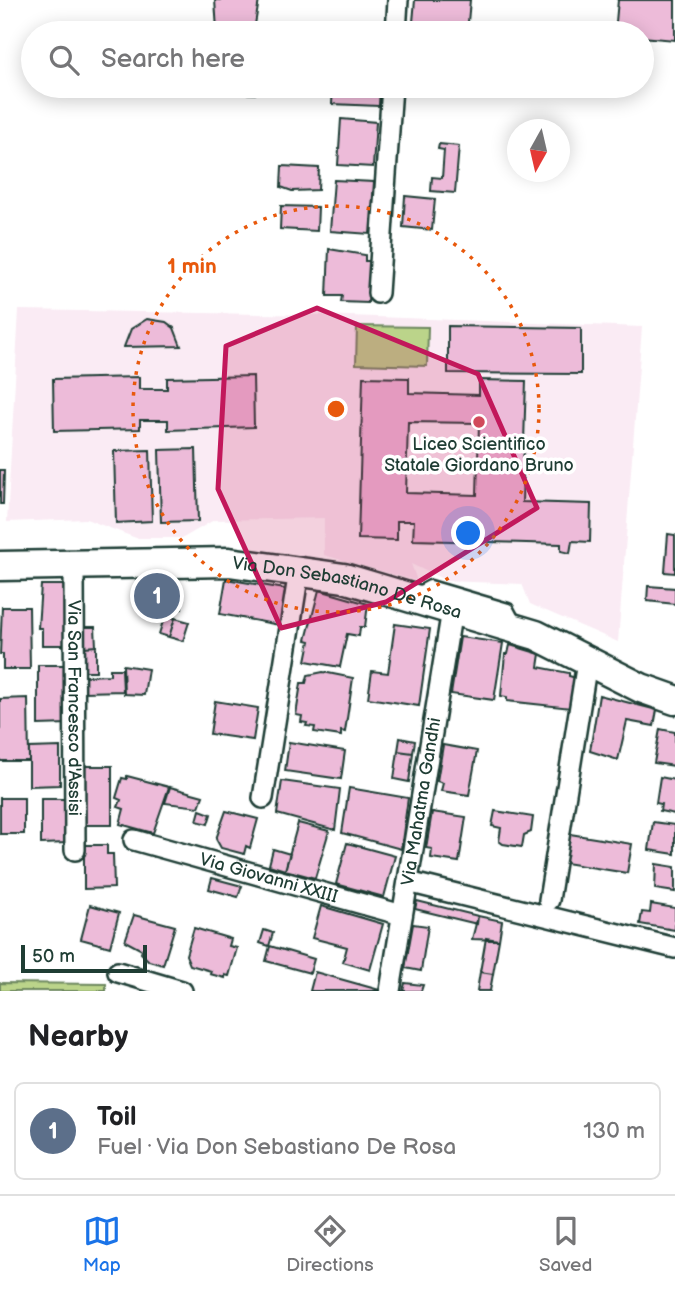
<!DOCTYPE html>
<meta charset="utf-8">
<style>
:root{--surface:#fff;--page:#f2f2f2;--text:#202124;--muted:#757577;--line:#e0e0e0;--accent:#1a73e8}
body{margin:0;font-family:"Balsamiq Sans",sans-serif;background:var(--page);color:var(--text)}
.compass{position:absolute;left:507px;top:119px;width:63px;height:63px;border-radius:50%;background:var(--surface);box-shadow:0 4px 18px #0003;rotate:188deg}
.scale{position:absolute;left:21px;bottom:18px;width:126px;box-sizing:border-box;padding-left:7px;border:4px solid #1f3d34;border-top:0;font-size:19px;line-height:24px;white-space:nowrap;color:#1f3d34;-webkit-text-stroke:5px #fff;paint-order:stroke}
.you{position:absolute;left:469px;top:534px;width:24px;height:24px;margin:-18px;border:5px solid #fff;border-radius:50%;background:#1a73e8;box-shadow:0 0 0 10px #1a73e833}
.badge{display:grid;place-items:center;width:46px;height:46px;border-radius:50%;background:var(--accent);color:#fff;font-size:23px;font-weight:700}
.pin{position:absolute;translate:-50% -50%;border:4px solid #fff;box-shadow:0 2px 7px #0006}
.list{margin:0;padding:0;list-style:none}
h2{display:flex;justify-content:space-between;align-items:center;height:91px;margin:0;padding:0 28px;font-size:30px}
h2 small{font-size:23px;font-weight:400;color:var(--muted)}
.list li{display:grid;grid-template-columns:46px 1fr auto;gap:21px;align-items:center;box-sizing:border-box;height:98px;margin:0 14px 14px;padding:0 14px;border:2px solid var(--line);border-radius:10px}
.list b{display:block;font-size:26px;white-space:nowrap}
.list p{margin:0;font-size:23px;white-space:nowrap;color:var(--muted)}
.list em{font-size:23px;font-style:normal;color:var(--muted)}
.icon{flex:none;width:38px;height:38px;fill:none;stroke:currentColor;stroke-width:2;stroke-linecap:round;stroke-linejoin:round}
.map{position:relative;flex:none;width:675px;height:991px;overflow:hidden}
.search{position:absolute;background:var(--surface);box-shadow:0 4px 18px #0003;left:21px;right:21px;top:21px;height:77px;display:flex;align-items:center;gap:18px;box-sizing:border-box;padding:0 24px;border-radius:38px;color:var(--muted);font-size:26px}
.sheet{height:203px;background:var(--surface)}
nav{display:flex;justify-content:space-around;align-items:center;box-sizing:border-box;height:98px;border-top:2px solid var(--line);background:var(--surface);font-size:19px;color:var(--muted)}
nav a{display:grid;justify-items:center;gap:4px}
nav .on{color:var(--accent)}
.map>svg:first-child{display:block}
.built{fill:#faebf4}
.green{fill:#bbd48a;stroke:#6d885f;stroke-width:2}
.building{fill:#edbbd9;stroke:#1f3d34;stroke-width:2;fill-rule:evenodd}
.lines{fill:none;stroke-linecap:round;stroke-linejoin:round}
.lane-casing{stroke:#1f3d34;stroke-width:15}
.street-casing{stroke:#1f3d34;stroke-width:24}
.secondary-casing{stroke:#1f3d34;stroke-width:33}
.lane{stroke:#fff;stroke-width:10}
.street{stroke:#fff;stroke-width:19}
.secondary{stroke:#fff;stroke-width:28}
.marked{fill:#c2185b;fill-opacity:0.2;stroke:#c2185b;stroke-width:5;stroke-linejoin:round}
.ring{fill:none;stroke:#e8590c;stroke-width:3.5;stroke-dasharray:3.5 7}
.poi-dot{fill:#d1495b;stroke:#fff;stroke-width:2.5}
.labels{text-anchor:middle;stroke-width:7;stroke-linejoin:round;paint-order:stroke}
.poi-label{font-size:18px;fill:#1f3d34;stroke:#fff}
.street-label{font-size:18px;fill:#1f3d34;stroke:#fff}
.centre{fill:#e8590c;stroke:#fff;stroke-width:3.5}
.ring-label{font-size:21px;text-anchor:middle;font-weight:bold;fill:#e8590c;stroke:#fff;stroke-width:7;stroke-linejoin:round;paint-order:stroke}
</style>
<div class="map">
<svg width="675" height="991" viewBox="0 0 675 991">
<rect width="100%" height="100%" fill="#fff"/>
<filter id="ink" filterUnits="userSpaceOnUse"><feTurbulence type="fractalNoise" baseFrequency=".0143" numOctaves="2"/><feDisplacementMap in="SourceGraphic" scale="14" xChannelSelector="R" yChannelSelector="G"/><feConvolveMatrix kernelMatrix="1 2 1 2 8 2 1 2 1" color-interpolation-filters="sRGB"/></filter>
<g filter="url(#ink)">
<!-- built -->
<path class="built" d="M19,310L322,315L642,327L618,642L530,604L522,584L447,581L411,564L417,581L324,555V518L214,520L183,538H136L86,519L7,522Z"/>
<!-- green -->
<path class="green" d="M357,326L428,327L427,366L356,364Z
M0,983L106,984V991H0Z"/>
<!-- building -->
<path class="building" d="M215,0H259L254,31L217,30Z
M415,0H470L467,33H412Z
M618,0H675V40L642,37V33H615Z
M215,86H255V94L214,92Z
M333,86H380L379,106L332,104Z
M341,119L376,122L373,167L338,165Z
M439,144L459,146L455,193L431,191L432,177L442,178L444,150L438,149Z
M282,166L319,168L318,190L292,191L281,187Z
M334,180L374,182L370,234L330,231Z
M405,196L435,199L432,230L403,227Z
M281,206L318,207L317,231L280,229Z
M329,249L365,255V261H370L368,303L341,302L342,296H327Z
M147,319L166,322L174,328L181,346L124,347L131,329Z
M448,326L581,328V374L448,373Z
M253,376L254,427L168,430V420H140V429L54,431L53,379L139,377V389H167V378Z
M363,377L409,378V393L479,395V380L526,381L522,502L591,504L590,542L572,541L570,553L561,551V544L413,540L414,521H397V540L358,539ZM408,422L479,423L477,495L406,493Z
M196,449L198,521L161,522L159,450Z
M150,450L152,521L116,523L114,451Z
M0,470H4L3,504H0Z
M668,534L675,535V573L665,572Z
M226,579L291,590L285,626L220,614Z
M41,585H71V645H42V628H38Z
M648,586L675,588V604L647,601Z
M152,590H182V609H152Z
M319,590L368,604L365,627H360L359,636L347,634L340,667L306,661L310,641L306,640Z
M2,607H29L30,669H3V654H0Z
M165,615L175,618L169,637L159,634Z
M175,618L189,622L183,641L169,637Z
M395,624L430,629L419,706L368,698L372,671L388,673Z
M84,627H95L96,646L84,647Z
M460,637L503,643L494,700L451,694Z
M510,645L540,654L538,667L569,673V676L576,678L571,708L507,701V697L501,696L505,654H508Z
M96,646V671H84V647Z
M38,665H67L68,724L38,725Z
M123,665L148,669L144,695L124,694Z
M110,669H122L123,691L84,692V676L110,675Z
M323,672L353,678L345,732L341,731V736L314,732L315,727L306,726L307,723L301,722L302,716L296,715L301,683H306L308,675Z
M599,695L657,710L654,726L627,721L618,760L590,751Z
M28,698L29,761H0V699Z
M215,701L258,708L253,740L210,734Z
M660,729L675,732V766L654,763Z
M400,738L415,741L413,753L398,751Z
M289,742L345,751L341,779L285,771Z
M443,745L477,751L469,795L441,791L443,783L437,781Z
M60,747V785L29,786V748Z
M398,751L413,753L409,782L394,779Z
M83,766H112V825H83Z
M127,776L169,787L153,833L120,824L124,809L118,807L121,800L116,798L122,778L127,779Z
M660,777L675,780V814L660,811L661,804L656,803Z
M282,781L340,789L335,830L277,814Z
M170,787L203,796L199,807L165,803Z
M349,788L408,798L401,849L342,833Z
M0,798H24V834H0Z
M41,799H67V843L41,844Z
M200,810L211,814L208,824L197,821Z
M226,811L258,819L250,848L246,846L244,854L221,848L216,839Z
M495,811L533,817L531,832L524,835L522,847L503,844L499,841L501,828L492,826Z
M432,812L466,817L459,862L431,858L432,849L426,848Z
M653,822L675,825V854L649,850Z
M298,823L329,831L315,878L285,870Z
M570,834L632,844L627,873L565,863Z
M347,843L395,856L384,897L336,884Z
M84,845H107V854H113L114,888L84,889Z
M273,849L290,854L285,870L269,865Z
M656,864L675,867V892L655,889Z
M212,878L242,886L238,897L209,889Z
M417,901L478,916L477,924L415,909Z
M651,904L675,908V930L640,924L642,912L650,913Z
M90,905L119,913L110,947L81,939Z
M321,906L383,924L370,970L343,962L347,947L312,938Z
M134,915L175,926L163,965L149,961L141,953L142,950L125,941Z
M478,916L502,921L499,940L472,939Z
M413,924L428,926L421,971L405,968Z
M194,928L231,939L229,946L237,948L229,976L225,975V978L210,974L211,971L190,965L186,955Z
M264,930L273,933L269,946L260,943Z
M486,938L499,940L493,974L480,972Z
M270,946L314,959L310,973L266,961Z
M315,972L383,991H310Z
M480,972L493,974L490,991H477Z
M405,983L423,985L421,991H403Z"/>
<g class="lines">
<defs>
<path id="lane" d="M417,593L430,586L508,609L515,622"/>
<g id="street">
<path d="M396,33L398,0"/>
<path d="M378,293L392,86"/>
<path id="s1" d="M74,564L75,850"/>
<path d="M263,798L299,571"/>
<path id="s2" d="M134,840L402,915"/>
<path d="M408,882L675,948"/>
<path d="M549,900L587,662"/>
<path d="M118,972L182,991"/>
<path id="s3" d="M390,991L452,610"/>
</g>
<g id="secondary">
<path id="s4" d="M0,566L229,562L344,578L536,635L641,688L675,700"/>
</g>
</defs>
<!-- lane casing -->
<use href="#lane" class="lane-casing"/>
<!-- street casing -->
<use href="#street" class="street-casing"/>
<!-- secondary casing -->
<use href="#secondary" class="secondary-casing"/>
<!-- lane -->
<use href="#lane" class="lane"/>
<!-- street -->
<use href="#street" class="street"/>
<!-- secondary -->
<use href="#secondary" class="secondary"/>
</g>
</g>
<!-- marked area -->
<path class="marked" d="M317,308L478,374L537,508L386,602L281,628L218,489L226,346Z"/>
<!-- distance rings -->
<circle class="ring" cx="336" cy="409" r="203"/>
<!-- markers -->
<circle class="poi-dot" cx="479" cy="422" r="7"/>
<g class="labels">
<!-- poi labels -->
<g class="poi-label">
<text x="479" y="450">Liceo Scientifico<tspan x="479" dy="21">Statale Giordano Bruno</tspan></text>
</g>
<!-- street labels -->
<g class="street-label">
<text dy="6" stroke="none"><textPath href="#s4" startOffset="350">Via Don Sebastiano De Rosa</textPath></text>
<text dy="6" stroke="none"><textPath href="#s1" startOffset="144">Via San Francesco d'Assisi</textPath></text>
<text dy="6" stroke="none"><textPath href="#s3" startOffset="192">Via Mahatma Gandhi</textPath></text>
<text dy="6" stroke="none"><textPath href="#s2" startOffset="140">Via Giovanni XXIII</textPath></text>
</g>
</g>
<circle cx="336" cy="409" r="10" class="centre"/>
<g class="ring-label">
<text x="192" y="273">1 min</text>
</g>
</svg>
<svg class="compass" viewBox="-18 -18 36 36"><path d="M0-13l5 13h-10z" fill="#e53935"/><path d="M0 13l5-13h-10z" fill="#757577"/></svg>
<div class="scale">50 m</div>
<div class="you"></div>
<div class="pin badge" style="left:157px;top:596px;background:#5c6f8a">1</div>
<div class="search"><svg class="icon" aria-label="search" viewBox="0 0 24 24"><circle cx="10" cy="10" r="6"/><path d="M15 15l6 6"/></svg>Search here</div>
</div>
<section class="sheet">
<h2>Nearby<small></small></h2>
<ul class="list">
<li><span class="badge" style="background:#5c6f8a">1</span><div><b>Toil</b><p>Fuel · Via Don Sebastiano De Rosa</p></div><em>130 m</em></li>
</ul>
</section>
<nav>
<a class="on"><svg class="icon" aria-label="map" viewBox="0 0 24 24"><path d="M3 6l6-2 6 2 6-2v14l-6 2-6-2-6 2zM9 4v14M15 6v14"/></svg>Map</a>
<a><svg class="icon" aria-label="directions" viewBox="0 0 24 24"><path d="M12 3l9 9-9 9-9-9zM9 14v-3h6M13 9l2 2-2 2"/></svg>Directions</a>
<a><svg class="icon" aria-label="saved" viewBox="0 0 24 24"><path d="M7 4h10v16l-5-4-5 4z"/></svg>Saved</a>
</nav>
